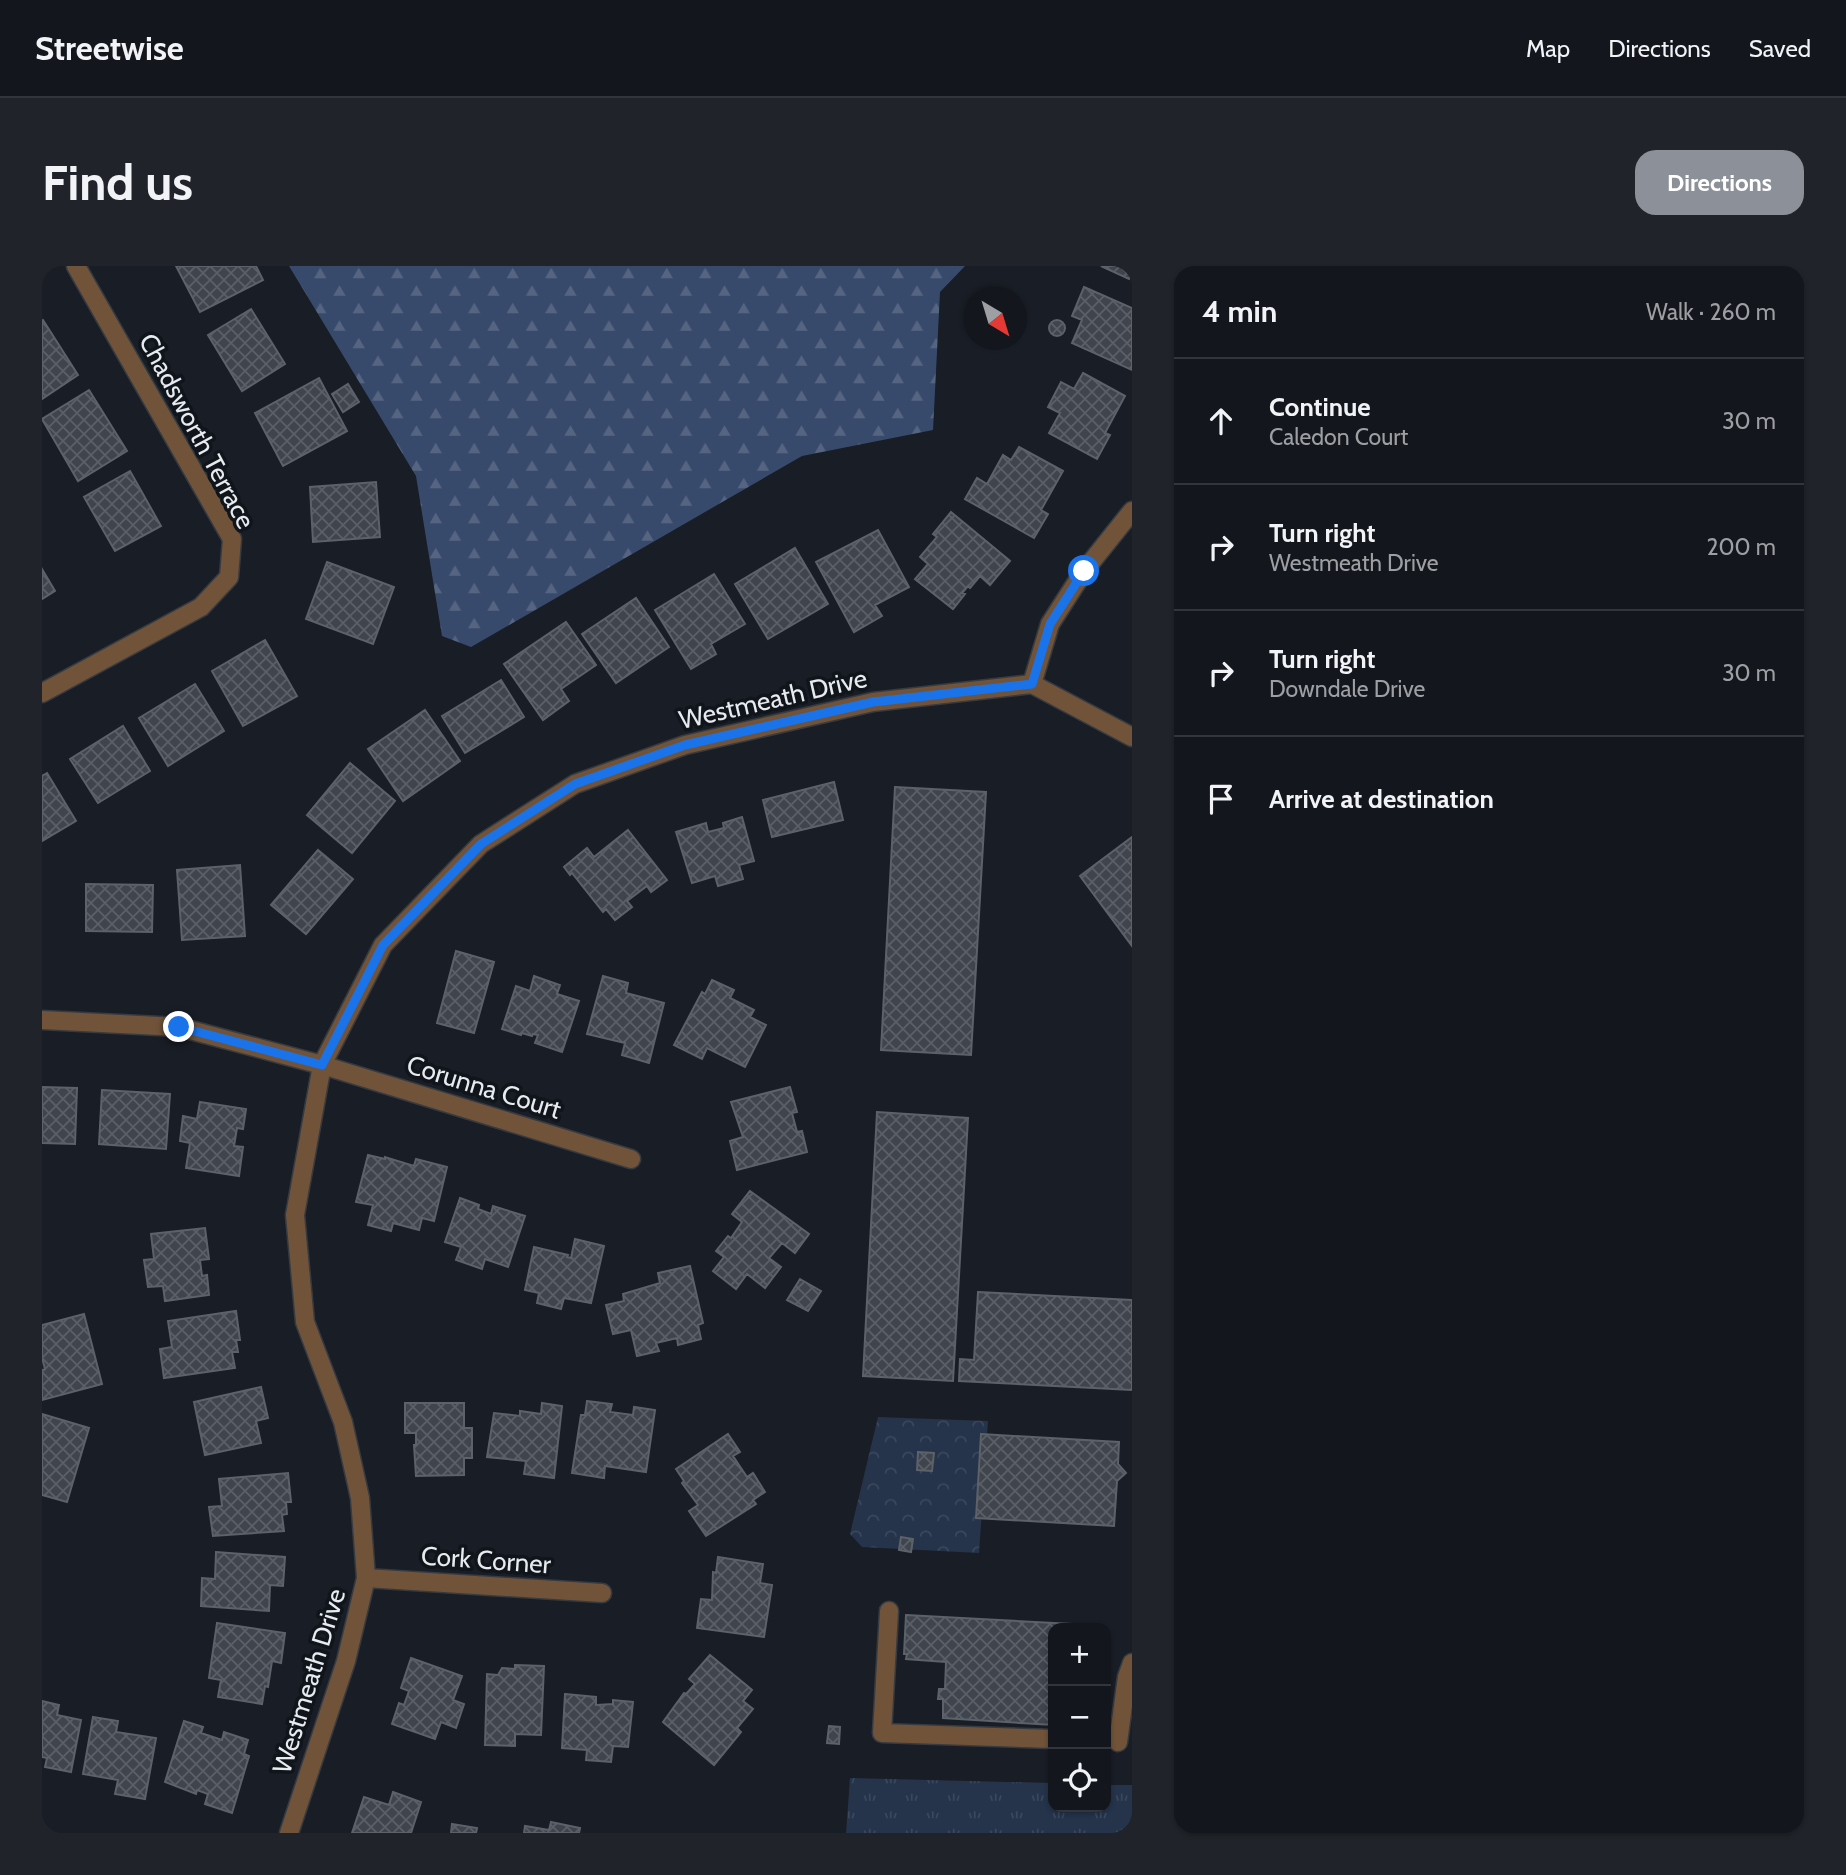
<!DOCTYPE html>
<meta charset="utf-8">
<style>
:root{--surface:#13161c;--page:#202329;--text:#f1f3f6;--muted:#9d9fa3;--line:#32353b;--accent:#8c9099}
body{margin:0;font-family:Cabin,sans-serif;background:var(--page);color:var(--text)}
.controls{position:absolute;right:21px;bottom:21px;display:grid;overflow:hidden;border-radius:14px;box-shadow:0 2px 5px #0004}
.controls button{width:63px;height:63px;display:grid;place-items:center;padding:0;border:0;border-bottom:2px solid var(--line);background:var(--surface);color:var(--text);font:35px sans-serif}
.compass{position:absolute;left:922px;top:21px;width:63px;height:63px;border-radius:50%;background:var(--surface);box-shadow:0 2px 5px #0004;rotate:142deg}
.stop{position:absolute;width:21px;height:21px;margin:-16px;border:5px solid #1a73e8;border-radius:50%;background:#fff}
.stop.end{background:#1a73e8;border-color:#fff;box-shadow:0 2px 7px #0008}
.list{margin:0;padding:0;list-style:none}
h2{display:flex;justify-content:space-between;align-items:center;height:91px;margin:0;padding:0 28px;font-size:30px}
h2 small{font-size:23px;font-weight:400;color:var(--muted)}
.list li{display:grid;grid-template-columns:46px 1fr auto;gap:21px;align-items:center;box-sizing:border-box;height:126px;padding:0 28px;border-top:2px solid var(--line)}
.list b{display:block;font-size:26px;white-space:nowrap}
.list p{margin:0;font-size:23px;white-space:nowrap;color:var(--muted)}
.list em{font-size:23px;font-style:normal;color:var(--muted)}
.icon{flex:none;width:38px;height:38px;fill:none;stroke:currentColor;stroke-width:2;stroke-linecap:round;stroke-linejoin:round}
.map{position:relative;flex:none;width:1090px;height:1567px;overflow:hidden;border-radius:21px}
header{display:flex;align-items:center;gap:42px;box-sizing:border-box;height:98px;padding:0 35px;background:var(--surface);border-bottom:2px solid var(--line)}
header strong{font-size:33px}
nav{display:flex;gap:38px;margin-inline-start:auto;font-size:24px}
.intro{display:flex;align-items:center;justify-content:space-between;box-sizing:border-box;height:168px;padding:0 42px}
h1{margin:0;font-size:49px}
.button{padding:18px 32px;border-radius:21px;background:var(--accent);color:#fff;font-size:24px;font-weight:700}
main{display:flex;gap:42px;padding:0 42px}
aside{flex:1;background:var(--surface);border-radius:21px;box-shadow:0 2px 5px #0004}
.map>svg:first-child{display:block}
.grass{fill:url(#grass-tufts)}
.forest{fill:url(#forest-firs)}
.park{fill:url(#park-crowns)}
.building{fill:url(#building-cross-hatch);stroke:#5c616a;stroke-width:2}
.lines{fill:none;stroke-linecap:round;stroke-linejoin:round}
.minor-casing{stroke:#363a41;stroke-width:21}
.minor{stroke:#705339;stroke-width:18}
.route{stroke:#1a73e8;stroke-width:9}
.labels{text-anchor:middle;stroke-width:7;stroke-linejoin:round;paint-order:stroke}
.street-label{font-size:26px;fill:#e7eaef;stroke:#10141b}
</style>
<header>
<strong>Streetwise</strong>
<nav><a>Map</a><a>Directions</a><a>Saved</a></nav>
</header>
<div class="intro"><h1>Find us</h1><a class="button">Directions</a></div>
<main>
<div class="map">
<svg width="1090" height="1567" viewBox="0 0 1090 1567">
<defs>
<pattern id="grass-tufts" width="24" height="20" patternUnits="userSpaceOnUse" patternTransform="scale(1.75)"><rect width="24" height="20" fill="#25334b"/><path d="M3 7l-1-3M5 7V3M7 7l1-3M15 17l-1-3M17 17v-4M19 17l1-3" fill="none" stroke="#3a475c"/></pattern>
<pattern id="forest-firs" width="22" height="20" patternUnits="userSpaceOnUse" patternTransform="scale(1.75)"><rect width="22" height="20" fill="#384a6c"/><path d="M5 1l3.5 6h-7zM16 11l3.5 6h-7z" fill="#556481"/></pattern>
<pattern id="park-crowns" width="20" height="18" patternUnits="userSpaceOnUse" patternTransform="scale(1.75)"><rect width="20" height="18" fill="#25334b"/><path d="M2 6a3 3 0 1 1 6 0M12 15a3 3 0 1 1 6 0" fill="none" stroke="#3a475c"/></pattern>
<pattern id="building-cross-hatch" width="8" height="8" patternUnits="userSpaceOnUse" patternTransform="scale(1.75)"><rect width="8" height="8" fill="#3f444d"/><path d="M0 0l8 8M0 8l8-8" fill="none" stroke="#5b5f67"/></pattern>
</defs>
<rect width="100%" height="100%" fill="#191d25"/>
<!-- grass -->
<path class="grass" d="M808,1512L1011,1517V1541H1064V1519H1090V1567H804Z"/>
<!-- forest -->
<path class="forest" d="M247,0H923L898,26L891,164L760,190L429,381L400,370L374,210Z"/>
<!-- park -->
<path class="park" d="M836,1151L946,1155L937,1287L820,1281L808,1268Z"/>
<!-- building -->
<path class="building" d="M134,0H214L221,14L158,46Z
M1059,0H1090V7L1087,13Z
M1042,21L1090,42V104L1030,77L1040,54L1030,50Z
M209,43L243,98L200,125L166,69Z
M1007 62a8 8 0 1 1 16 0a8 8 0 1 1-16 0Z
M1,54L36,109L0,133V55Z
M1041,107L1083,130L1063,167L1068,169L1055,193L1007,167L1018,147L1006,141L1019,116L1032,123Z
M277,112L305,165L241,200L213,147Z
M306,118L317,136L301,146L290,128Z
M47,124L85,185L36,215L0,153Z
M977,181L1021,205L999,244L1006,248L992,272L923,233L935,212L945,218L961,189L969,194Z
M88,205L119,260L73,285L42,231Z
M334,216L338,271L271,276L268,221Z
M909,246L968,295L948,319L938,310L928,322L926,320L920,327L923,328L911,343L873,313L886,298L878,291L895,271L891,268Z
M836,264L867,321L833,339L840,350L812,366L774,296Z
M753,282L786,338L726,373L693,318Z
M285,296L352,321L331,378L264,353Z
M0,303L13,325L0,333Z
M672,308L703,358L669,378L674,388L649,403L613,344Z
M594,332L627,381L574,417L540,368Z
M524,356L554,399L519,423L527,435L501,454L462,398Z
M223,374L255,430L201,460L170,405Z
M459,414L482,451L423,487L400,450Z
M153,418L182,465L126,500L97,452Z
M383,444L418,495L361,535L326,483Z
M81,460L108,505L56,537L28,493Z
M308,497L353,535L310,587L265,549Z
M5,507L34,555L0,575V510Z
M792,516L801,554L730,571L721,534Z
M853,521L944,526L929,789L839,784Z
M700,551L712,595L697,599L701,613L676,620L673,610L650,617L634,566L664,557L666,566L682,562L681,557Z
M586,564L625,614L609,626L605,620L585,635L590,641L573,654L564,643L561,646L530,607L528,609L522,601L545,582L552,591Z
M1090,571V680L1038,610Z
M276,584L311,613L264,668L229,639Z
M198,599L203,670L140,674L135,604Z
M44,618L111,619L110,666L44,665Z
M414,685L452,696L432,767L395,757Z
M492,710L518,719L515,728L537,735L520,786L493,777L496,769L491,768L490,770L480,767L479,769L460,763L474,720L488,725Z
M561,710L586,717L584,727L622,737L607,797L580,789L583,777L545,768Z
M670,714L692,724L688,732L712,744L708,751L724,759L703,801L665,782L660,793L632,779L660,726L663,728Z
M0,821L35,822L33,878L0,877Z
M748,821L755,846L750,847L755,866L760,865L765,886L695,904L688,875L701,871L689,836Z
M60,824L128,828L124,883L57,878Z
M158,836L204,843L201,863L195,862L192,880L201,881L197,910L144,902L148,877L138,875L141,850L155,853Z
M835,846L926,852L911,1115L821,1110Z
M326,889L343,893V891L372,900L374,893L405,901L392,955L380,952L377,964L351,957L349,965L326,959L331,939L314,936Z
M708,925L767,968L753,987L740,977L727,992L739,1001L723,1022L705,1008L694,1023L671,1005L682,991L674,985L686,970L689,972L700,956L690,948Z
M418,932L437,939L436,943L449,948L451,940L483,950L466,1001L443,993L440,1003L414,994L419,981L403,976Z
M163,962L167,993L158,994L160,1010L165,1009L167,1029L123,1035L121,1020L106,1021L102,994L112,993L109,968Z
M533,973L562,980L549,1037L522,1032L519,1043L495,1037L497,1027L483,1024L492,981L526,989L525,991L529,992Z
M648,1000L661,1057L656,1059L659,1073L636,1079L635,1072L614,1077L617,1085L595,1090L589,1064L571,1068L564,1039L582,1035L581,1028L618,1017L616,1007Z
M758,1013L779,1025L766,1045L745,1034Z
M936,1026L1090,1034V1124L917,1115L918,1093L932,1094Z
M194,1045L198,1074H194L196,1086H190L193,1102L122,1112L118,1083L130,1081L126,1055Z
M42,1048L60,1118L0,1134V1104L3,1103L0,1092V1059Z
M219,1121L226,1152L214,1155L219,1177L163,1189L152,1136Z
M545,1135L570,1138L568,1146L591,1149L592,1141L613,1144L604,1206L563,1200L562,1212L530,1207L539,1149H543Z
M363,1137H422V1162H430V1192H422V1209L374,1210L372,1179H374V1167H363Z
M500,1137L520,1140L512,1212L482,1208L484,1195L445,1191L452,1147L478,1150V1145L499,1148Z
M0,1148L47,1162L25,1236L0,1229Z
M686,1168L698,1186L691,1190L705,1211L711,1207L723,1226L711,1234L714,1238L664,1270L647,1245L656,1239L640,1217L642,1215L634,1203Z
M939,1168L1077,1176L1076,1198L1084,1207L1075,1215L1072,1260L934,1252Z
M876,1186L892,1187L890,1205L875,1204Z
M246,1207L249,1236H244L245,1248L240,1249L242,1265L171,1270L167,1241L180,1240L177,1213Z
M859,1271L871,1273L869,1286L857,1284Z
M174,1286L243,1291L241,1320L228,1319L227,1345L159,1340L160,1312L173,1313Z
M676,1291L721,1298L718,1317L730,1319L722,1371L655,1362L659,1333L670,1334L671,1306L674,1307Z
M864,1349L1049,1359V1362H1011V1459L901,1452V1433H896L897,1423H903L904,1396L864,1393L865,1388H862Z
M175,1357L243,1367L239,1397L230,1395L226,1421L223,1420L220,1438L176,1431L179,1414L167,1412Z
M668,1389L710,1424L701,1435L711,1443L695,1462L699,1466L672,1499L621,1456L642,1427L644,1428L653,1418L647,1413Z
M369,1392L420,1410L411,1434L422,1438L414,1462L399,1456L393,1473L350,1458L357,1437L362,1439L367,1425L359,1422Z
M473,1399L502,1400L499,1469L473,1468V1480L443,1479L445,1408L456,1409L460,1402L473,1403Z
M523,1428L554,1431V1439L571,1438V1434L591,1436L586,1481L571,1480L569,1496L544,1494L545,1484L520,1482Z
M0,1435L17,1439L15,1449L39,1454L29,1506L3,1501L5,1492L0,1491Z
M51,1451L76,1455L74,1466L114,1472L103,1533L73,1528L76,1514L41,1508Z
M142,1455L161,1461L159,1467L180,1474L182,1466L206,1474L202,1488L207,1490L190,1547L163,1538L166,1528L155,1524L154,1528L123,1516Z
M787,1460L798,1461L797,1478L785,1477Z
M351,1526L379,1536L369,1567H310L322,1531L347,1539Z
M509,1556L538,1562L537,1567H482L483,1560L507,1564Z
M410,1558L435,1562L434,1567H409Z"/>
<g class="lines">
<defs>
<path id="minor" d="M990,418L1008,358L1042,305L1090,245
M990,418L1090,471
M0,427L159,341L187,311L190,273L34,0
M0,754L137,761L280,799L589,893
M324,1312L560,1327
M847,1345L840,1467L1011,1473
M1076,1476L1085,1411L1090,1397
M247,1567L304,1395L324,1312L318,1232L301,1156L263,1056L253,949L280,799L341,679L439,578L533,518L643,479L831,436L990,418"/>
</defs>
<!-- minor casing -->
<use href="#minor" class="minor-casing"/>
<!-- minor -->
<use href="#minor" class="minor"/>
</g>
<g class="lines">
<!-- route -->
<path class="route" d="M137,761L280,799L341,679L439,578L533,518L643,479L831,436L990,418L1008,358L1042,305"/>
</g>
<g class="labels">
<!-- street labels -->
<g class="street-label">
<text transform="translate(155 165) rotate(62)" y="9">Chadsworth Terrace</text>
<text transform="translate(731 433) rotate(-13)" y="9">Westmeath Drive</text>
<text transform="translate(442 821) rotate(17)" y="9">Corunna Court</text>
<text transform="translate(444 1294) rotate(4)" y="9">Cork Corner</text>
<text transform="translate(267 1415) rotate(-73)" y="9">Westmeath Drive</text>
</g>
</g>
</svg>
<div class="controls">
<button>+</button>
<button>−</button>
<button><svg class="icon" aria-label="locate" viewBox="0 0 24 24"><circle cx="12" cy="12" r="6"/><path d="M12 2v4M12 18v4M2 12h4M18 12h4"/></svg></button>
</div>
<svg class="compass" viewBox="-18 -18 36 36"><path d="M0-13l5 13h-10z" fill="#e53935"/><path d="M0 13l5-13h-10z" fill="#9d9fa3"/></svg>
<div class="stop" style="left:1042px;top:305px"></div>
<div class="stop end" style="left:137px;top:761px"></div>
</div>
<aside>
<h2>4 min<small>Walk · 260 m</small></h2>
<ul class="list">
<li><svg class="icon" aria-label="ahead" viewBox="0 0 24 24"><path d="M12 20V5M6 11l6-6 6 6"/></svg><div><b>Continue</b><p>Caledon Court</p></div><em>30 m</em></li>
<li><svg class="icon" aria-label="right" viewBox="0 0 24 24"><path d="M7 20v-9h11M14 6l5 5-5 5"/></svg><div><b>Turn right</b><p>Westmeath Drive</p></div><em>200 m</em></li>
<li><svg class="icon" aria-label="right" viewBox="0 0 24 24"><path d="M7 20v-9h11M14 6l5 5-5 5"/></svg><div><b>Turn right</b><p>Downdale Drive</p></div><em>30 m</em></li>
<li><svg class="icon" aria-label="arrive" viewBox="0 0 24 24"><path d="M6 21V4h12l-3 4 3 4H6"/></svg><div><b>Arrive at destination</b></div></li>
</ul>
</aside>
</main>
